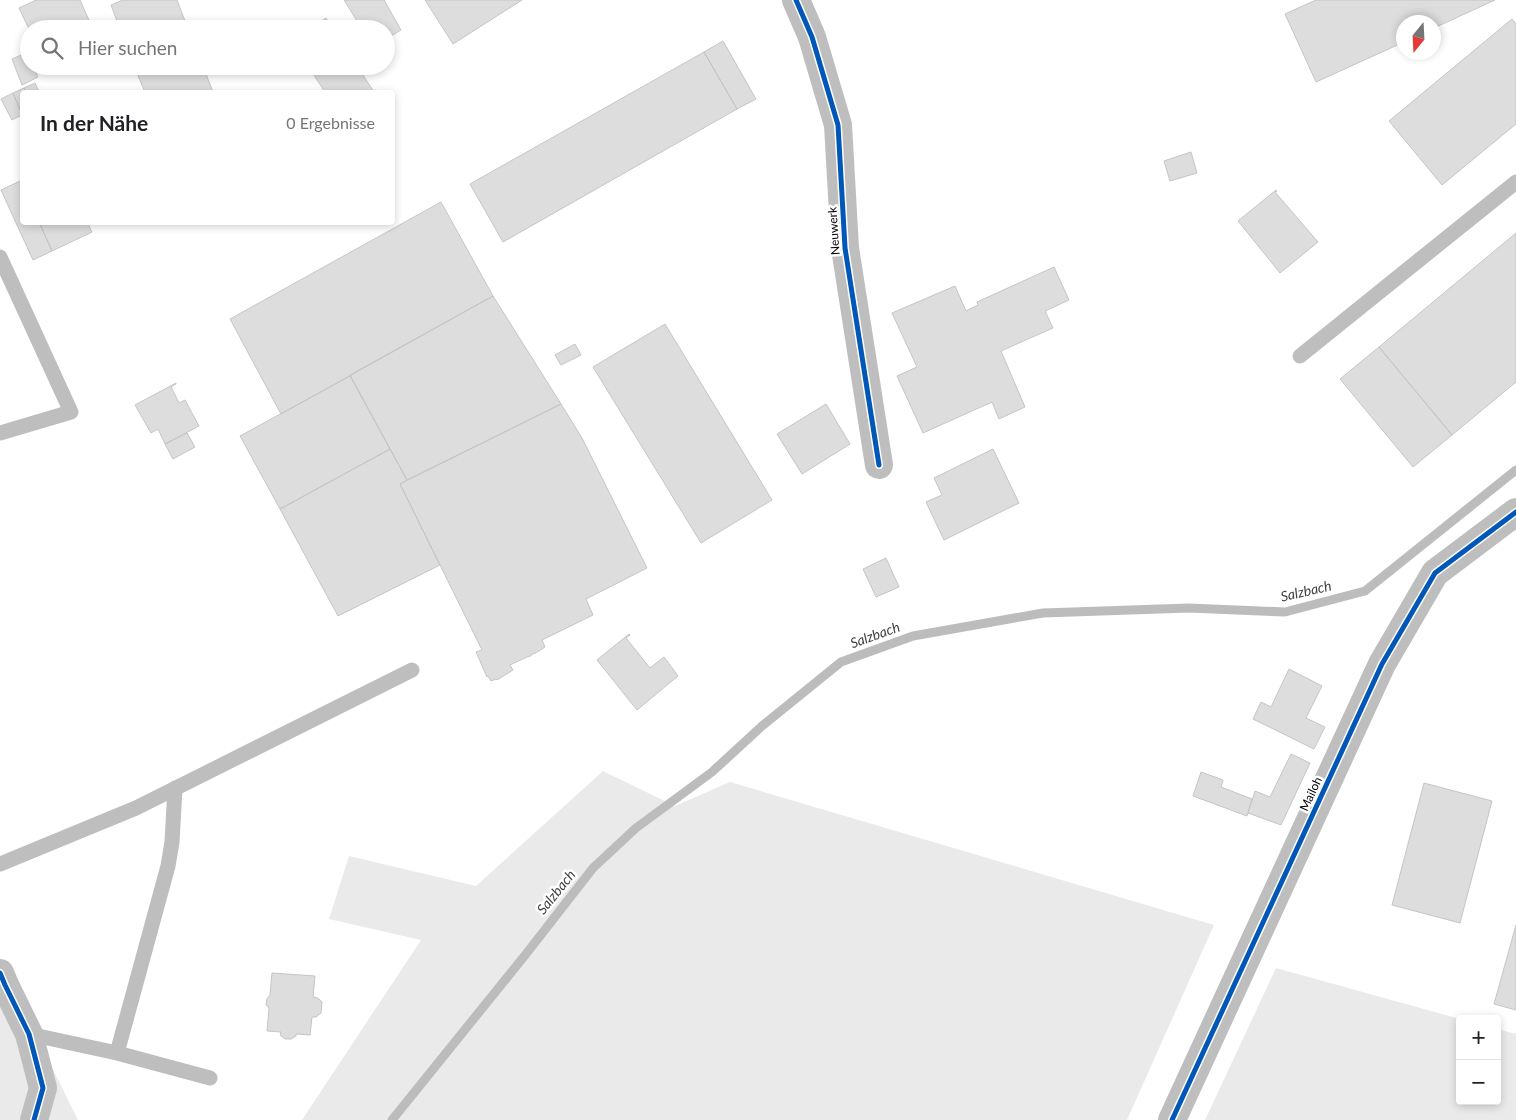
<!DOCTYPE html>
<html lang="de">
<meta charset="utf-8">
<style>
:root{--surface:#fff;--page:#f2f2f2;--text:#202124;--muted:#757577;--line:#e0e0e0}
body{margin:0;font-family:Lato,sans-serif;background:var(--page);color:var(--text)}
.controls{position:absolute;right:15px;bottom:15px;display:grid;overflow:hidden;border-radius:5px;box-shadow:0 2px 8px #0003}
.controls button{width:45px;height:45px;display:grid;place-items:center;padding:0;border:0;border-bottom:1px solid var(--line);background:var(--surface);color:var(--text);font:25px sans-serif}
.compass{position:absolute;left:1396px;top:15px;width:45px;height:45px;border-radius:50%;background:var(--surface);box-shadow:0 2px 8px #0003;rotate:198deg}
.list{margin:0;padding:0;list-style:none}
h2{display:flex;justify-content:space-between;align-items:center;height:65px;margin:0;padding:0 20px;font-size:21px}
h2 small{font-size:16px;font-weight:400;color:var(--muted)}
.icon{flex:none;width:28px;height:28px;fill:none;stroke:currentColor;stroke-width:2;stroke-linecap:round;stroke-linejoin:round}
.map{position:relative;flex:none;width:1516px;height:1120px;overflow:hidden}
.search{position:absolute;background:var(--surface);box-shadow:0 2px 8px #0003;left:20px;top:20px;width:375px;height:55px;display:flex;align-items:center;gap:12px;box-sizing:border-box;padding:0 18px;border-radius:28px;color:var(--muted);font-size:19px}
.panel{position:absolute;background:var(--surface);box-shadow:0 2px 8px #0003;left:20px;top:90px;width:375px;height:135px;border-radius:5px}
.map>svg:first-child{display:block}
.green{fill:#eaeaea}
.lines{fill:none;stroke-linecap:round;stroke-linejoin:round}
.stream{stroke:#bcbcbc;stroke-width:9}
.building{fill:#ddd;stroke:#c5c5c5}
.lane{stroke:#bebebe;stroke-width:15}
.street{stroke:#bebebe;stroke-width:28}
.cycleway-casing{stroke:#fff;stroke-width:8}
.cycleway{stroke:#0057b8;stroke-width:5}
.labels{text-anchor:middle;stroke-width:5;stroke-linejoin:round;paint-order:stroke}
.street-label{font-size:12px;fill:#000;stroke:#fff}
.water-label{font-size:14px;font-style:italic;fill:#414141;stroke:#fff}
</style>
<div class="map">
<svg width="1516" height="1120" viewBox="0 0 1516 1120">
<rect width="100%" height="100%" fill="#fff"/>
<!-- green -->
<path class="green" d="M603,771L675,806L730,782L1214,925L1127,1120H302L421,940L329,919L349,856L476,886Z
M0,963L78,1120H0Z
M1276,968L1460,1019V1101H1497V1029L1516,1034V1120H1205Z"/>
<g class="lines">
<!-- stream -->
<path class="stream" d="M392,1120L526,954L593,868L636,828L712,772L762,726L841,662L913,636L1043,613L1189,608L1285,612L1365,591L1516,470"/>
</g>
<!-- building -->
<path class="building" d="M36,0H80L93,29H29L19,8Z
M123,0H177L188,29H120L111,5Z
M344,0H384L401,30L386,39V29H362Z
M425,0H522L453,44Z
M1316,0H1495L1434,28V22H1404V42L1316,82L1285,14Z
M326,18L333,29H309Z
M1512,19L1516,24V124L1442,185L1389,121Z
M723,41L756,99L737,109L704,52Z
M704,52L737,109L503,242L470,184Z
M26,53L29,58V66H33L38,77L22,85L12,59Z
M134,66H203L213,92H145Z
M308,66H357L374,92H325Z
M35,83L39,92H26L24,88Z
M24,88L26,92H22V114L13,93Z
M13,93L22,115L12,120L1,99Z
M1191,152L1197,173L1170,181L1164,161Z
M20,181L22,187V222H39L52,251L33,260L1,190Z
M1276,190L1277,191L1275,192L1318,242L1280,273L1238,221Z
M441,202L493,296L281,414L230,319Z
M39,222H87L92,232L52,251Z
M1516,233V382L1452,435L1379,347Z
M1054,267L1069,300L1045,311L1053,328L1001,351L1025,407L999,419L992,402L923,433L897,376L917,367L892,313L955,286L966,311L978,305L977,302Z
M493,296L561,404L407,480L350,375Z
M665,324L772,500L701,543L593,367Z
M575,344L581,355L561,365L555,355Z
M1379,347L1452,435L1413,467L1340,379Z
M350,376L390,449L280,509L240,436Z
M176,383V384L171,387L179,403L185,400L199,426L165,444L158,429L151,433L135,405Z
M561,404L582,438L647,568L586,599L593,615L542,640L545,647L534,654V653L529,657V656L510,665L513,670L497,680L496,679L491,681L488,676L487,677L476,652L482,650L400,484Z
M826,404L850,444L802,474L777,434Z
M187,433L195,447L173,459L165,444Z
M390,449L407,480L400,484L440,565L338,616L280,509Z
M993,449L1019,503L944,540L926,502L942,495L934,478Z
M886,558L899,587L876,597L863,569Z
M629,634L630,635L626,638L650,668L664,657L678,676L637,710L597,660Z
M1289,669L1322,686L1306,718L1325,727L1314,749L1253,719L1261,702L1271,707Z
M1291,754L1310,763L1281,825L1248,813L1255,791L1270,797Z
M1201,772L1223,780L1221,787L1252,799L1247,816L1193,796Z
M1424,783L1492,801L1460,923L1392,905Z
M1516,925V1010L1494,1004Z
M272,973L315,976L313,997L318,998L322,1002L321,1013L316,1017H312L310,1035L296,1034V1036L291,1039H285L280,1035L281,1032L267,1031L269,1008L266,1005L267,999L270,995Z"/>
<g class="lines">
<!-- lane -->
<path class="lane" d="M0,257L71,412L0,433
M1300,356L1516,182
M0,864L136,808L412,670
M29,1034L117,1053L210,1078
M117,1053L168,866L172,842L175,788"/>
<!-- street -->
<path class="street" d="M796,0L812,37L838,125L845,248L879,465
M0,973L5,985L29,1034L43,1088L34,1120
M1172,1120L1382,664L1435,573L1516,512"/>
<defs>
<path id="cycleway" d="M796,0L812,37L838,125L845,248L879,465
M0,973L5,985L29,1034L43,1088L34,1120
M1172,1120L1382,664L1435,573L1516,512"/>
</defs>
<!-- cycleway casing -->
<use href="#cycleway" class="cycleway-casing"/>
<!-- cycleway -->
<use href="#cycleway" class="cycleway"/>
</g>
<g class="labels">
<!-- street labels -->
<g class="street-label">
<text transform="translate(834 231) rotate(-94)" y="4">Neuwerk</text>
<text transform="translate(1311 794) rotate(-65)" y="4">Mailoh</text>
</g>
<!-- water labels -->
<g class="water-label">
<text transform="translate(1306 591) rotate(-13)" y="5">Salzbach</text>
<text transform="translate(875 635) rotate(-20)" y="5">Salzbach</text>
<text transform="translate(556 892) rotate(-51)" y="5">Salzbach</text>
</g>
</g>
</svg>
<div class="controls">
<button>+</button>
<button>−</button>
</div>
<svg class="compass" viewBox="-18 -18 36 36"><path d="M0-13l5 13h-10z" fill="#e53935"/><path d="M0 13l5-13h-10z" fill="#757577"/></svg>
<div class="search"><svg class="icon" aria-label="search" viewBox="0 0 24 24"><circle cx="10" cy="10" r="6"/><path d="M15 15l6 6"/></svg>Hier suchen</div>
<section class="panel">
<h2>In der Nähe<small>0 Ergebnisse</small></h2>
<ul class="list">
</ul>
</section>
</div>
